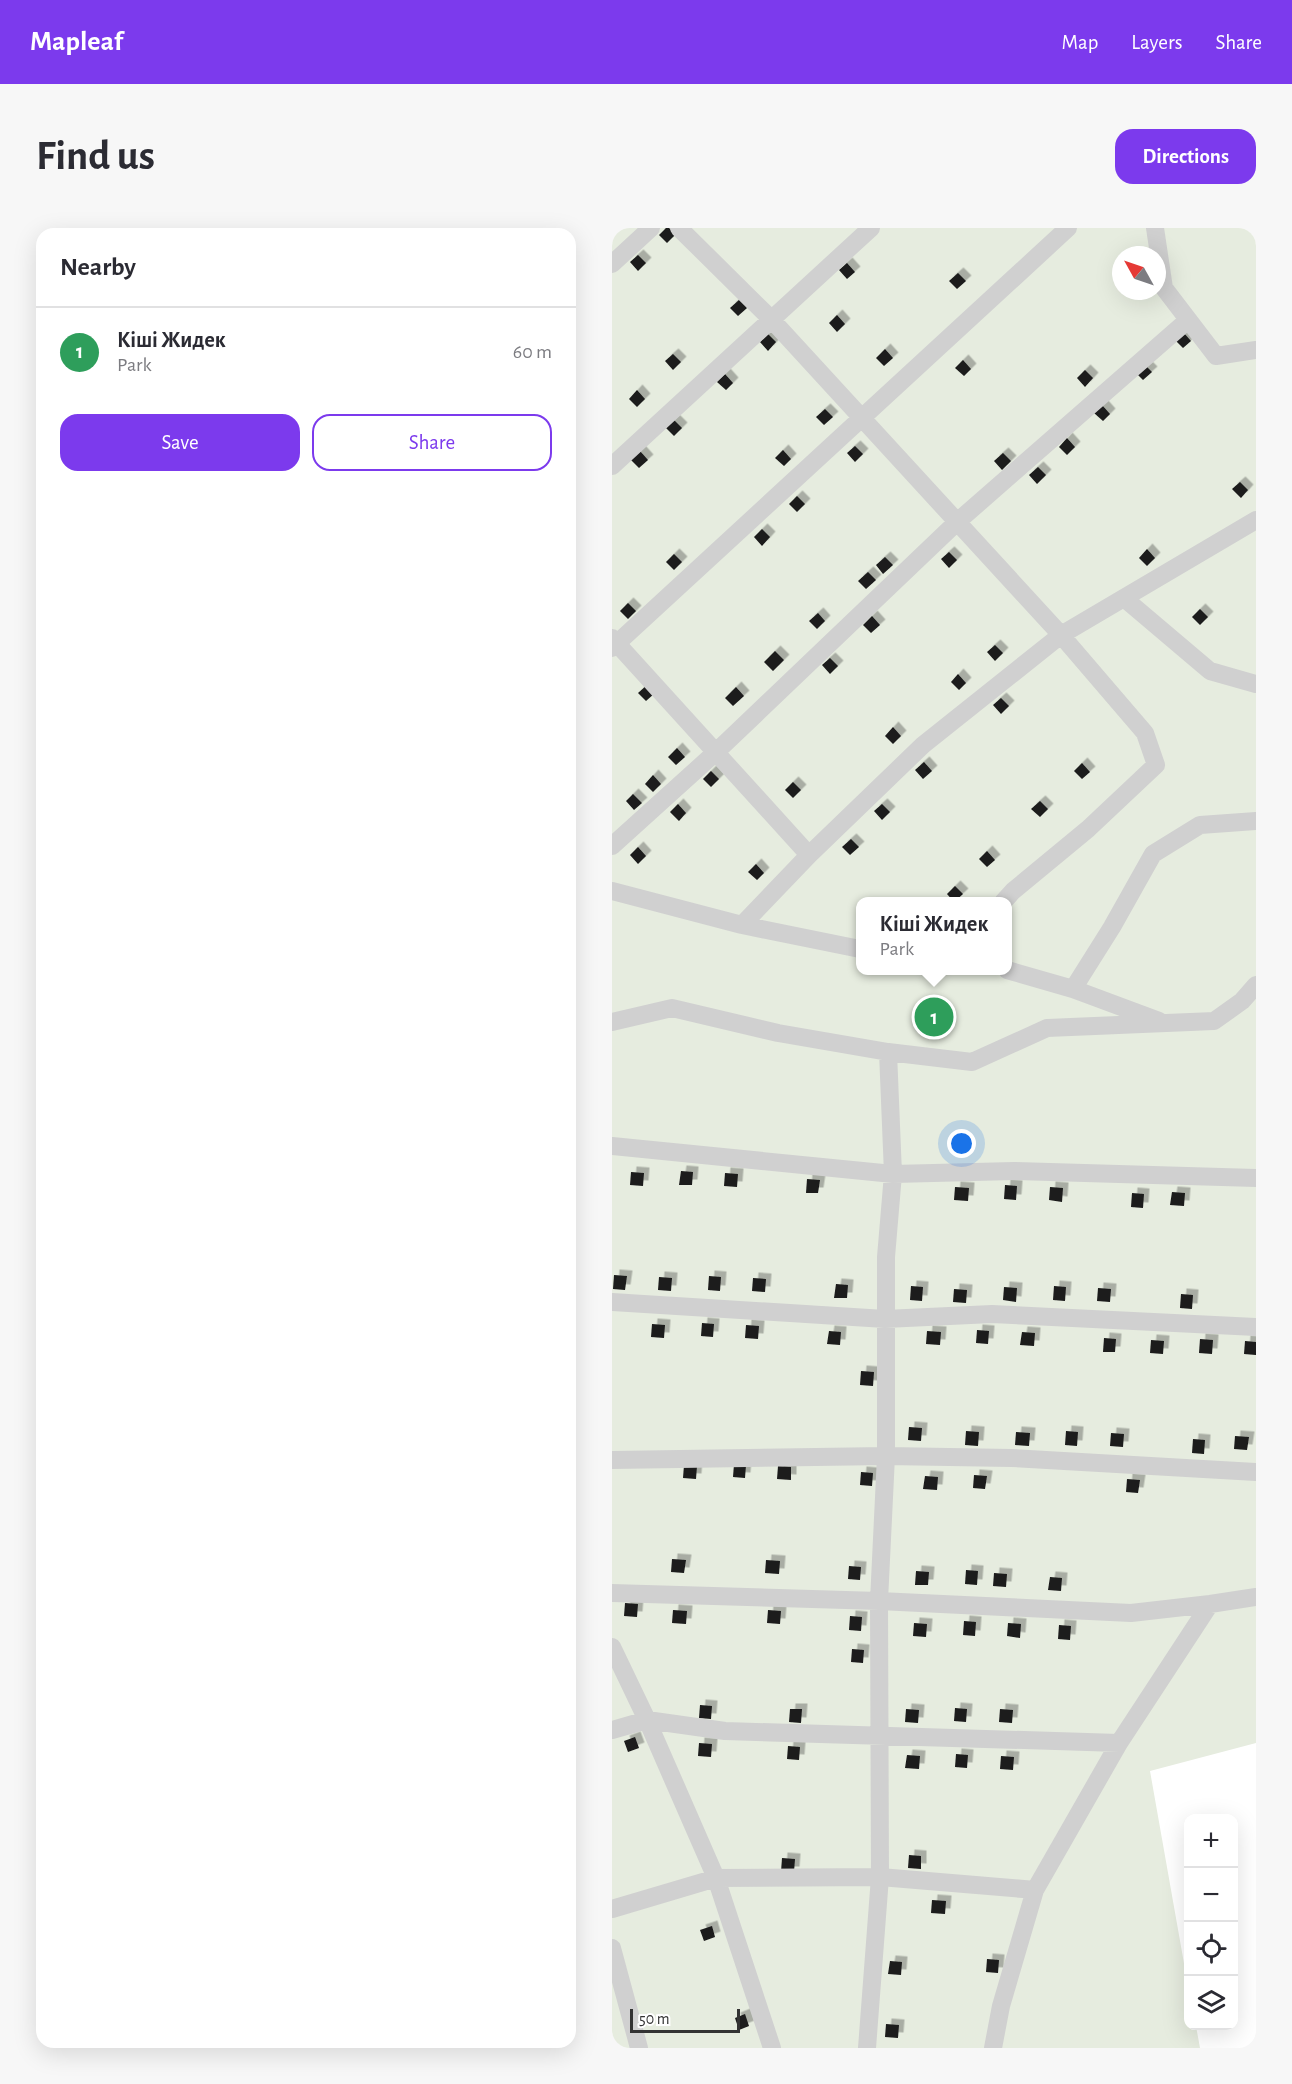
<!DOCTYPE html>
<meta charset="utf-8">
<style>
:root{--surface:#fff;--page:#f7f7f7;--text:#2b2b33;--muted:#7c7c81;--line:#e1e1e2;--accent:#7c3aed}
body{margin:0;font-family:"Alegreya Sans",sans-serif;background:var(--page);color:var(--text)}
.controls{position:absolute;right:18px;bottom:18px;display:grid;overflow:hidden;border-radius:12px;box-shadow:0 6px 24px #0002}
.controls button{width:54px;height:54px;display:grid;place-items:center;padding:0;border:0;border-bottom:2px solid var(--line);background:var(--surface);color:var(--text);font:30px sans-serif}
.compass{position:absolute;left:500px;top:18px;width:54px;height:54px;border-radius:50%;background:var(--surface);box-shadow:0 6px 24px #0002;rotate:310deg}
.scale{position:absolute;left:18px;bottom:15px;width:110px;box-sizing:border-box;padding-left:6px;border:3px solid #333;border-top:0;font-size:16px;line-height:21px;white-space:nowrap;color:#333;-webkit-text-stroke:4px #fff;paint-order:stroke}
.you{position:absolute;left:350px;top:916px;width:21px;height:21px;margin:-15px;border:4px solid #fff;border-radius:50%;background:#1a73e8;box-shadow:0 0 0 9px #1a73e833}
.badge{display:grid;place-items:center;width:39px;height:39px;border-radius:50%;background:var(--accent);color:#fff;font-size:20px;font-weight:700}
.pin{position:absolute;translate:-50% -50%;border:3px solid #fff;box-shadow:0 2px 6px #0006}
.popup{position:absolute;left:244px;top:669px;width:156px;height:78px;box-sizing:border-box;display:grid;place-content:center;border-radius:12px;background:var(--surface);filter:drop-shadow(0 2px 4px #0005);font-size:20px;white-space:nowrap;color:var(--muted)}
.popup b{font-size:22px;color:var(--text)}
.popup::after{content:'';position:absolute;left:50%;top:100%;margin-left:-12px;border:12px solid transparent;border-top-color:var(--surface)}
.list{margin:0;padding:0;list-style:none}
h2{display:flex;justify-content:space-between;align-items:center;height:78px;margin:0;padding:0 24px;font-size:26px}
h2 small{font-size:20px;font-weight:400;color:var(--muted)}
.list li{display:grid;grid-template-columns:39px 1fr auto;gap:18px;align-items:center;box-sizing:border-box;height:90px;padding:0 24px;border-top:2px solid var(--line)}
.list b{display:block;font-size:22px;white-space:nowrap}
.list p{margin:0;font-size:20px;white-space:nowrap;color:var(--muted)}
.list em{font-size:20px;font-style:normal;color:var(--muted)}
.actions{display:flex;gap:12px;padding:18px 24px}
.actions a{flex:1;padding:14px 0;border:2px solid var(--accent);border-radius:18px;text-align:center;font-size:21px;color:var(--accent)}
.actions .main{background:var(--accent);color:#fff}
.icon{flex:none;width:33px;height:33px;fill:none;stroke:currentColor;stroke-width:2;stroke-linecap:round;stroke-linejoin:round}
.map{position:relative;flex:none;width:644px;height:1820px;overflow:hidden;border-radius:18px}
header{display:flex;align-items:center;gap:36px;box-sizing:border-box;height:84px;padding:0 30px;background:var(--accent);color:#fff}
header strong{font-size:28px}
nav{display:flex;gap:33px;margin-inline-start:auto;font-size:21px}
.intro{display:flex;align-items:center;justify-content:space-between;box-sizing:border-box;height:144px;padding:0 36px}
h1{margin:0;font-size:42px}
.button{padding:15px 27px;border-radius:18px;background:var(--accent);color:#fff;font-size:21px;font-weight:700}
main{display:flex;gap:36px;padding:0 36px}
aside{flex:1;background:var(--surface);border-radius:18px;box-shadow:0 6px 24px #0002}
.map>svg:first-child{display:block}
.green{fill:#e6ecdf;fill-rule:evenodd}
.building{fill:#1a1a1a;filter:url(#shadow)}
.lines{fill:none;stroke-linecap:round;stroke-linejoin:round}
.street{stroke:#d0d0d0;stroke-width:18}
</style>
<header>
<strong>Mapleaf</strong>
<nav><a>Map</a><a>Layers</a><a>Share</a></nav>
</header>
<div class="intro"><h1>Find us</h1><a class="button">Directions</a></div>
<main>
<aside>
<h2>Nearby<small></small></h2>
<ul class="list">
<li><span class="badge" style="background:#2e9e5b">1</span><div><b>Кіші Жидек</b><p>Park</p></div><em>60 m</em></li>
</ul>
<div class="actions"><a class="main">Save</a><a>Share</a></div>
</aside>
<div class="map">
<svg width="644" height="1820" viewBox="0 0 644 1820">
<defs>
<filter id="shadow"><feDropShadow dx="5.5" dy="-5.5" stdDeviation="0" flood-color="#0004"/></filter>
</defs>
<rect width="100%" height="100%" fill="#fff"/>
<!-- green -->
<path class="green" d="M0,0H644V1515L538,1543L576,1758V1798H584L588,1820H0ZM509,27H545V63H509ZM248,674H395V742H248Z"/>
<!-- building -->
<path class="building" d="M54,0H57L63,7L55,15L47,7Z
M26,27L34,35L26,43L18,34Z
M235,35L243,44L235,51L227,42Z
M346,45L354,53L345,61L337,53Z
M127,72L135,80L126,88L118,80Z
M225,87L233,96L225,104L217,95Z
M571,104L579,113L571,120L563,112Z
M156,106L164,114L156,123L148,114Z
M273,121L281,130L272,138L264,130Z
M61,126L69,134L61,142L53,133Z
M351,132L359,141L352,148L343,140Z
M532,136L540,144L531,152L523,144Z
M473,142L481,150L473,159L465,150Z
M113,146L121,155L114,162L105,154Z
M25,162L33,171L25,179L17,171Z
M490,177L498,186L491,193L482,185Z
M213,181L221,189L212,197L204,189Z
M62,192L70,200L62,208L54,200Z
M455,210L463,219L455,227L447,219Z
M243,218L251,226L243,234L235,225Z
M171,222L179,231L172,238L163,230Z
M28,223L36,232L27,240L19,232Z
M391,225L399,233L390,242L382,233Z
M426,239L434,247L425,256L417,247Z
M628,254L636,262L629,270L620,261Z
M185,268L193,276L185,284L177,276Z
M150,301L158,309L150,318L142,309Z
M535,321L543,330L535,338L527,330Z
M337,324L345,332L337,340L329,331Z
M62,326L70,334L62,342L54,334Z
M273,329L281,337L271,346L264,337Z
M256,344L264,352L254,361L246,353Z
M16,375L24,383L16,391L8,383Z
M588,381L596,389L588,397L580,389Z
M206,385L213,393L205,401L197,393Z
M260,388L268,397L259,405L251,397Z
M383,417L391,425L383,433L375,424Z
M163,423L172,432L161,443L152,434Z
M218,430L226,438L218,446L210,437Z
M346,446L354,455L347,462L339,454Z
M35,457L43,465L34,473L26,465Z
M124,459L132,468L121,478L113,470Z
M389,470L397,478L389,486L381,477Z
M281,499L289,508L281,516L273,508Z
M65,520L73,529L64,537L56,529Z
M312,534L320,543L311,551L303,542Z
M470,535L478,544L470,551L462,543Z
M99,543L107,551L99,559L91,551Z
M41,547L49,556L41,564L33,556Z
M181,554L189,562L181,570L173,562Z
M21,566L30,575L22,582L14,573Z
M428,573L436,581L428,589L419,581Z
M66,576L74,585L67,593L58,584Z
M270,576L278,584L270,592L262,583Z
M239,611L247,619L238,627L230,619Z
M26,619L34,628L26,636L18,627Z
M375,623L383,632L375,639L367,631Z
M144,636L152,645L145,652L136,644Z
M343,658L351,666L342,674L335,666Z
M69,943L81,944L80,957H67Z
M19,944L32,945L31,958L18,957Z
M113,945L126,946L125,959L112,958Z
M195,951L208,952L206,965H194Z
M393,957L405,958L404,972L392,971Z
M343,959L357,960L356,973L342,972Z
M438,959L451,960L450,974L437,972Z
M560,964L573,965L572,978L558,977Z
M520,965L532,966L531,980L519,979Z
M2,1047L15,1048L13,1062L1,1061Z
M97,1048L109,1049L108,1063L96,1062Z
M47,1049L60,1050L59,1063L46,1062Z
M141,1050L154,1051L153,1064L140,1063Z
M224,1056L236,1057L235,1070H222Z
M299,1058L311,1059L310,1073L298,1072Z
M442,1058L454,1059L453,1073L441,1072Z
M392,1059L405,1060L404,1074L391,1072Z
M486,1060L499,1061L498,1074L485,1073Z
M342,1061L355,1062L354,1075L341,1074Z
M569,1066L581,1067L580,1081L568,1080Z
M90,1095L102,1096L101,1109L89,1108Z
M40,1096L53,1097L52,1110L39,1109Z
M134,1097L147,1098L146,1111L133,1110Z
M365,1102L377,1103L376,1116L364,1115Z
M217,1103L229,1104L228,1117L215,1116Z
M315,1103L329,1104L328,1117L314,1116Z
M410,1104L423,1105L422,1118L408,1117Z
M492,1110L504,1111L503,1124H491Z
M588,1111L601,1112L600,1126L587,1125Z
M539,1112L552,1113L551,1126L538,1125Z
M633,1113L644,1114V1127L632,1126Z
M249,1143L262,1144L261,1158L248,1157Z
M297,1199L310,1200L309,1213L296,1212Z
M354,1203L367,1204L366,1218L353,1217Z
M454,1203L466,1204L465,1218L453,1217Z
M404,1204L418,1205L417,1218L403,1217Z
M499,1205L512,1206L511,1219L498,1218Z
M623,1208L637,1209L635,1222L622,1221Z
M581,1211L593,1212L592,1226L580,1225Z
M122,1236L134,1237L133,1250L121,1249Z
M72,1237L85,1238L84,1251L71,1250Z
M166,1238L179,1239V1252L165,1251Z
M249,1244L261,1245L260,1258L248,1257Z
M362,1247L375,1248L373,1261L361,1260Z
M313,1248L326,1249L325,1262L311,1261Z
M515,1251L528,1252L526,1265L514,1264Z
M60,1331L74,1332L72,1345L59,1344Z
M154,1332L168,1333L167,1346L153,1345Z
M237,1338L249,1339L248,1352L236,1351Z
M354,1342L366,1343L365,1357L353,1356Z
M304,1343L317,1344L316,1357H303Z
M382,1345L395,1346L394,1359L381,1358Z
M438,1349L450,1350L449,1363L436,1362Z
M13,1375L26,1376L25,1389L12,1388Z
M61,1382L75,1383L74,1396L60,1395Z
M156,1382L169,1383L168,1396L155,1395Z
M238,1388L250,1389L249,1403L237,1402Z
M352,1393L364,1394L363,1408L351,1407Z
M302,1395L315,1396L314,1409L301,1408Z
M396,1395L409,1396L408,1410L395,1408Z
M447,1397L459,1398L458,1412L446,1411Z
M240,1421L252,1422L251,1435L239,1434Z
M88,1477L100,1478L99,1491L87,1490Z
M343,1480L355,1481L354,1494L342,1493Z
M178,1481H190L189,1495L177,1494Z
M294,1481L307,1482L306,1495L293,1494Z
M388,1481L401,1482L400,1495L387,1494Z
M23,1509L27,1520L16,1524L12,1513Z
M87,1515L100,1516L99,1529L86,1528Z
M176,1518L188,1519L187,1532L175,1531Z
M344,1526L356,1527L355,1540L343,1539Z
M295,1527L308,1528L307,1541L293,1540Z
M389,1528L402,1529L401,1542L388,1541Z
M297,1627L309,1628V1641L296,1640Z
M170,1630L183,1631L182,1644H169Z
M320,1672L334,1673L333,1686L319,1685Z
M100,1698L103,1709L92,1713L88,1702Z
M375,1731L387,1732L386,1745L374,1744Z
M278,1733L290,1734L289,1747L276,1746Z
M133,1786L137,1798L127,1802L123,1790Z
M274,1796L287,1797L286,1810L273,1809Z"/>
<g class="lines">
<!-- street -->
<path class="street" d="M67,0L159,91L449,407L533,505L544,537L476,601L401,663L391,674
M543,0L552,60L604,128L644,122
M0,36L39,0
M0,238L259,0
M513,371L598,443L644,456
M0,410L197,627
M0,420L456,0
M0,618L104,524L345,294L576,92
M0,663L130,697L248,721
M130,697L197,627L311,517L449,407L644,292
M395,742L461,761L547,793
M461,761L500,699L541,626L588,597L644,593
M0,794L60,780L166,805L276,824L360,834L435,800L602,793L630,773L644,757
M0,918L281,946L402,943L644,950
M0,1074L273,1091L380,1086L644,1099
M0,1232L274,1228L400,1230L644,1244
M0,1365L267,1373L519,1385L598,1376L644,1369
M0,1419L35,1492L104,1650L160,1820
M0,1502L35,1492L113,1503L507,1515
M0,1681L104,1650L268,1649L423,1662
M0,1720L27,1820
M255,1820L268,1649L267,1373L274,1228V1029L281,946L276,824
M381,1820L389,1778L423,1662L507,1515L598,1376"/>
</g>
</svg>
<div class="controls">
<button>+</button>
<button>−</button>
<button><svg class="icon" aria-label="locate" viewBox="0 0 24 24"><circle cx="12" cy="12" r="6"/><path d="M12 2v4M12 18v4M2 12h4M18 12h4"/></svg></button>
<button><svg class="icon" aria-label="layers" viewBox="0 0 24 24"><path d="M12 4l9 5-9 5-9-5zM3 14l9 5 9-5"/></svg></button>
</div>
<svg class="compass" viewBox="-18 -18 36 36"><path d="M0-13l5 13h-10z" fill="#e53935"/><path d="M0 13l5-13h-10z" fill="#7c7c81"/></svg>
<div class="scale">50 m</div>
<div class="you"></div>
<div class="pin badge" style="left:322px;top:789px;background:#2e9e5b">1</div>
<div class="popup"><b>Кіші Жидек</b>Park</div>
</div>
</main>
